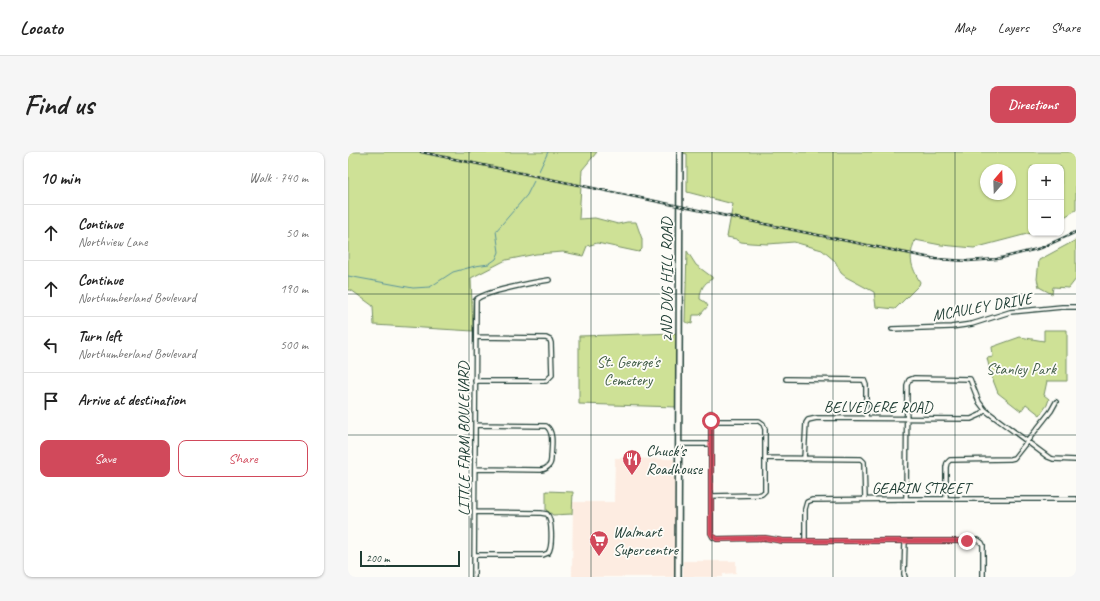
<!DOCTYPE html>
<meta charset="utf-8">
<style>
:root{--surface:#fff;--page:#f6f6f6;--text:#222;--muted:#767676;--line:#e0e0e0;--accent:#d1495b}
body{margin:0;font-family:Caveat,sans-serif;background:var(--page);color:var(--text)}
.controls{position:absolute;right:12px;top:12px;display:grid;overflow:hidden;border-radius:8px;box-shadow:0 1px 3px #0004}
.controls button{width:36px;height:36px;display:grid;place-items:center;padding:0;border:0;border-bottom:1px solid var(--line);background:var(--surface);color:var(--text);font:20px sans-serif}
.compass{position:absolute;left:632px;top:12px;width:36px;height:36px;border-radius:50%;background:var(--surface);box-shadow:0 1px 3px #0004;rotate:19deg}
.scale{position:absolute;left:12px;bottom:10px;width:100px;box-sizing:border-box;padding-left:4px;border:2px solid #1f3d34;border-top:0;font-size:11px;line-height:14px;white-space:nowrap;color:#1f3d34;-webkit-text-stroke:3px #fdfcf7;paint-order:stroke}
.stop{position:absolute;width:12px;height:12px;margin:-9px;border:3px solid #d1495b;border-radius:50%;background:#fff}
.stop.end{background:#d1495b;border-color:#fff;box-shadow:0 1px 4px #0008}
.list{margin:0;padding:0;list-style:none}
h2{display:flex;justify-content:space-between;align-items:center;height:52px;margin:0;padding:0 16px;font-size:17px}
h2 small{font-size:13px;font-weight:400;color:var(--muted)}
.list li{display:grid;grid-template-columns:26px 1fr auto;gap:12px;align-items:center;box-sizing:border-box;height:56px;padding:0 16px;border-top:1px solid var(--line)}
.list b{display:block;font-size:15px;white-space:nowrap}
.list p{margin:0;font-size:13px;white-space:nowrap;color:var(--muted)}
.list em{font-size:13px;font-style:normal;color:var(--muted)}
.actions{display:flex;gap:8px;padding:12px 16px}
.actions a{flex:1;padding:9px 0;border:1px solid var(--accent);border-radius:8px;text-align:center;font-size:14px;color:var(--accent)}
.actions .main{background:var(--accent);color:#fff}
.icon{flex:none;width:22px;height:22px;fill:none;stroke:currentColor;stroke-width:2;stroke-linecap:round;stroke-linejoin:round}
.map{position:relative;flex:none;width:728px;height:425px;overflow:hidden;border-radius:8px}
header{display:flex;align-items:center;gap:24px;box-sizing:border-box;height:56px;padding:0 20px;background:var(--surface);border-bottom:1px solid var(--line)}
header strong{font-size:19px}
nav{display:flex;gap:22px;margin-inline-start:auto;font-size:14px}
.intro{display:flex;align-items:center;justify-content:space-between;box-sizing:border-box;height:96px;padding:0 24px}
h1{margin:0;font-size:28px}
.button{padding:10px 18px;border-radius:8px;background:var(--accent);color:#fff;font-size:14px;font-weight:700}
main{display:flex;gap:24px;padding:0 24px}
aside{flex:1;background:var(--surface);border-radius:8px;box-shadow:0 1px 3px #0004}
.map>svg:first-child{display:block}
.built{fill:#fdece1}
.green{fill:#cee196;stroke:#768f65;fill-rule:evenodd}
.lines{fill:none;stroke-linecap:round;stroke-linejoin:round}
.stream{stroke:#59929b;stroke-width:1}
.street-casing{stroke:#1f3d34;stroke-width:6}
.secondary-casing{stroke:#1f3d34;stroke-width:8}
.street{stroke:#fdfcf7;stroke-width:3.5}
.secondary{stroke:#fdfcf7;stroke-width:5}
.rail-casing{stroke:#1f3d34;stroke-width:2.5}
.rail{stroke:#fdfcf7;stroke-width:1;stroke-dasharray:3;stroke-linecap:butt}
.route{stroke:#d1495b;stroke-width:5}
.grid{fill:none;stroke:#1f3d34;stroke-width:1;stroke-opacity:0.55}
.labels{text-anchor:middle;stroke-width:3.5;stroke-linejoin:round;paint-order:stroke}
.street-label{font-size:16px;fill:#1f3d34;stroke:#fdfcf7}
.park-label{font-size:16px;fill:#425e48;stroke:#fdfcf7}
.poi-label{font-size:16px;fill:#1f3d34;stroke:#fdfcf7;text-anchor:start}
</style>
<header>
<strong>Locato</strong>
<nav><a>Map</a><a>Layers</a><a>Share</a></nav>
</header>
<div class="intro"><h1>Find us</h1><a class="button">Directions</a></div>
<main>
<aside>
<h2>10 min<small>Walk · 740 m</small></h2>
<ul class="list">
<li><svg class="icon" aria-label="ahead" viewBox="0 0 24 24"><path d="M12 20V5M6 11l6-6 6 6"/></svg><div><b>Continue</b><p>Northview Lane</p></div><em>50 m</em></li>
<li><svg class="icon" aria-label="ahead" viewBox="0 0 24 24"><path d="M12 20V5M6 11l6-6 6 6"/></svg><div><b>Continue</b><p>Northumberland Boulevard</p></div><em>190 m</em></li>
<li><svg class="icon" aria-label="left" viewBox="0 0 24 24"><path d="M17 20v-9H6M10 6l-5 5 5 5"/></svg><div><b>Turn left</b><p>Northumberland Boulevard</p></div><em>500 m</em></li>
<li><svg class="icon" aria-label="arrive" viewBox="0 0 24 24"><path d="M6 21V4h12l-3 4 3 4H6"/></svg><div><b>Arrive at destination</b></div></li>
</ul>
<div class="actions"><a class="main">Save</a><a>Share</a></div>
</aside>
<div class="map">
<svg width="728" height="425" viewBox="0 0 728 425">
<rect width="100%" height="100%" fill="#fdfcf7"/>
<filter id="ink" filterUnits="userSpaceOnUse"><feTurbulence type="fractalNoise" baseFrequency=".025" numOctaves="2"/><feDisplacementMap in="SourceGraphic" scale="8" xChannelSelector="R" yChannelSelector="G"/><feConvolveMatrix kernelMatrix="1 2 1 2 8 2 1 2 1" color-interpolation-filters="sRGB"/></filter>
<g filter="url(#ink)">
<!-- built -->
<path class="built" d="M267,306L328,307L326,425H224L225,350H266Z
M335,409H388V421L375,422V425H335Z"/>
<!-- green -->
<path class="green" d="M0,0H249L234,18L231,67L247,66L270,72L279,70H288L294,87V97L291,100L249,91L239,94L235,104L215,100L188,102L158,108L123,126L125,179L26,173L25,154L3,138H0Z
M331,0H728V58L713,67V15H683V81L626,96L593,93L567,88C560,106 563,114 572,130L571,133L547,157L528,155L526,140L498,125L493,121L487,109L474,98L446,90L420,92L402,91L393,90L388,87L379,85L385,52L339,40V2ZM638,18H662V42H638Z
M728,88V127L721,136L705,135L704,142L691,135L689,127L691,108Z
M339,99L348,113L364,125V127C356,131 352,137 352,147L357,150L360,154L352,163H345L344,172L337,170Z
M696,178H719V229H699L696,243L701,247L699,253L692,263L678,252L673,259L650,241L643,223L639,206L645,205L644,195L672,185L696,189Z
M329,181V255L231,252V184Z
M198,339L225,340L224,362L205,363L198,358Z"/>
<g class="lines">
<!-- stream -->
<path class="stream" d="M191,19L200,0
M0,124L65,136L82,135L105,120L127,114L141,112L148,107L151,100L148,79L179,43L186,29"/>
<defs>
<path id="street" d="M544,177L603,175L624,172L662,160L714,155H728
M438,227L516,228L518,233V266
M127,229H198L204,223L203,191L202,188L198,186L128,185
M363,261V381L365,385L369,387L417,386L435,389H619L630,388L634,391L635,393V425
M363,269H411L415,272L417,277V339L414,342L410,343L363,344
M331,292H363
M417,306L513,307L516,310L517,347
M456,307L458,271L460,268L469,266L623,267L632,263L637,258
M127,317L193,318C199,317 203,313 203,307C203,297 207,280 198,274L127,273
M558,347L559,233L561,228L566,226L622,227L631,250L637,258L700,305L705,307L728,308
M598,347V315L599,311L602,308L662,307L666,306L703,259L708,250
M457,389V357L459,350L464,348L558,347H728
M557,389L556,422L557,425
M126,403H195L200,401C205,395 204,367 199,362L193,361L127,360
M126,425L128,148C134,140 188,130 201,128"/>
<path id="secondary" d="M330,425L332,0"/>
</defs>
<!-- street casing -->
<use href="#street" class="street-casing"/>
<!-- secondary casing -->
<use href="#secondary" class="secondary-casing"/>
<!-- street -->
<use href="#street" class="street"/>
<!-- secondary -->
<use href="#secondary" class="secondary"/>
<defs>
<path id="rail" d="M73,0L455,80L588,107L620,109L649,107L693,96L728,80"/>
</defs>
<!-- rail casing -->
<use href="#rail" class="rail-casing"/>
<!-- rail -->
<use href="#rail" class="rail"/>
</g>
</g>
<g class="lines" filter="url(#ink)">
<!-- route -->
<path class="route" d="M363,269V381L365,384L369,387L417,386L435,389H619"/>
</g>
<!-- grid -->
<path class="grid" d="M121,0V425M243,0V425M364,0V425M485,0V425M607,0V425M0,142H728M0,283H728"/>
<!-- icons -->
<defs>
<symbol id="restaurant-pin" viewBox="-11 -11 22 30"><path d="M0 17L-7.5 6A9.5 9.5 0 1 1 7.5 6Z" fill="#d1495b" stroke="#fdfcf7"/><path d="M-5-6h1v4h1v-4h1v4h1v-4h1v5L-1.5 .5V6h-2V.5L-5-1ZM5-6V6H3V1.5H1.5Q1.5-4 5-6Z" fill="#fff"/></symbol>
<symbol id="supermarket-pin" viewBox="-11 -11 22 30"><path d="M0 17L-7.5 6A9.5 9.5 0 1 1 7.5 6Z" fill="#d1495b" stroke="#fdfcf7"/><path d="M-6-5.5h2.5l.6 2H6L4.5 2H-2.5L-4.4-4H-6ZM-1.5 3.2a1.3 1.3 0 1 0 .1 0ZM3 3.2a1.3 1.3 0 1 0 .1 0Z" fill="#fff"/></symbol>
</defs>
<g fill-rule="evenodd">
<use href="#restaurant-pin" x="273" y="296" width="22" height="30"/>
<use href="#supermarket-pin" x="240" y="377" width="22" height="30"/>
</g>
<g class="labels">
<!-- street labels -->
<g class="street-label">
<text transform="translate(318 128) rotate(-90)" y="6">2ND DUG HILL ROAD</text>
<text transform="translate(634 154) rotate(-10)" y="6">MCAULEY DRIVE</text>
<text x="530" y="260">BELVEDERE ROAD</text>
<text transform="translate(115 287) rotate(-90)" y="6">LITTLE FARM BOULEVARD</text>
<text x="573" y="341">GEARIN STREET</text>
</g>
<!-- park labels -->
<g class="park-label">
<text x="280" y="215">St. George's<tspan x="280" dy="18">Cemetery</tspan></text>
<text x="673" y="222">Stanley Park</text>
</g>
<!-- poi labels -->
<g class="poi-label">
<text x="298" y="304">Chuck's<tspan x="298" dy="18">Roadhouse</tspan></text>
<text x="265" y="385">Walmart<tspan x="265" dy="18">Supercentre</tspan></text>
</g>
</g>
</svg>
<div class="controls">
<button>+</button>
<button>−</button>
</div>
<svg class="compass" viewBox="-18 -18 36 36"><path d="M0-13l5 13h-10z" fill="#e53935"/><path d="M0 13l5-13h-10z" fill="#767676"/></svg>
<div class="scale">200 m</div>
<div class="stop" style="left:363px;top:269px"></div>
<div class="stop end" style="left:619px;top:389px"></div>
</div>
</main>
